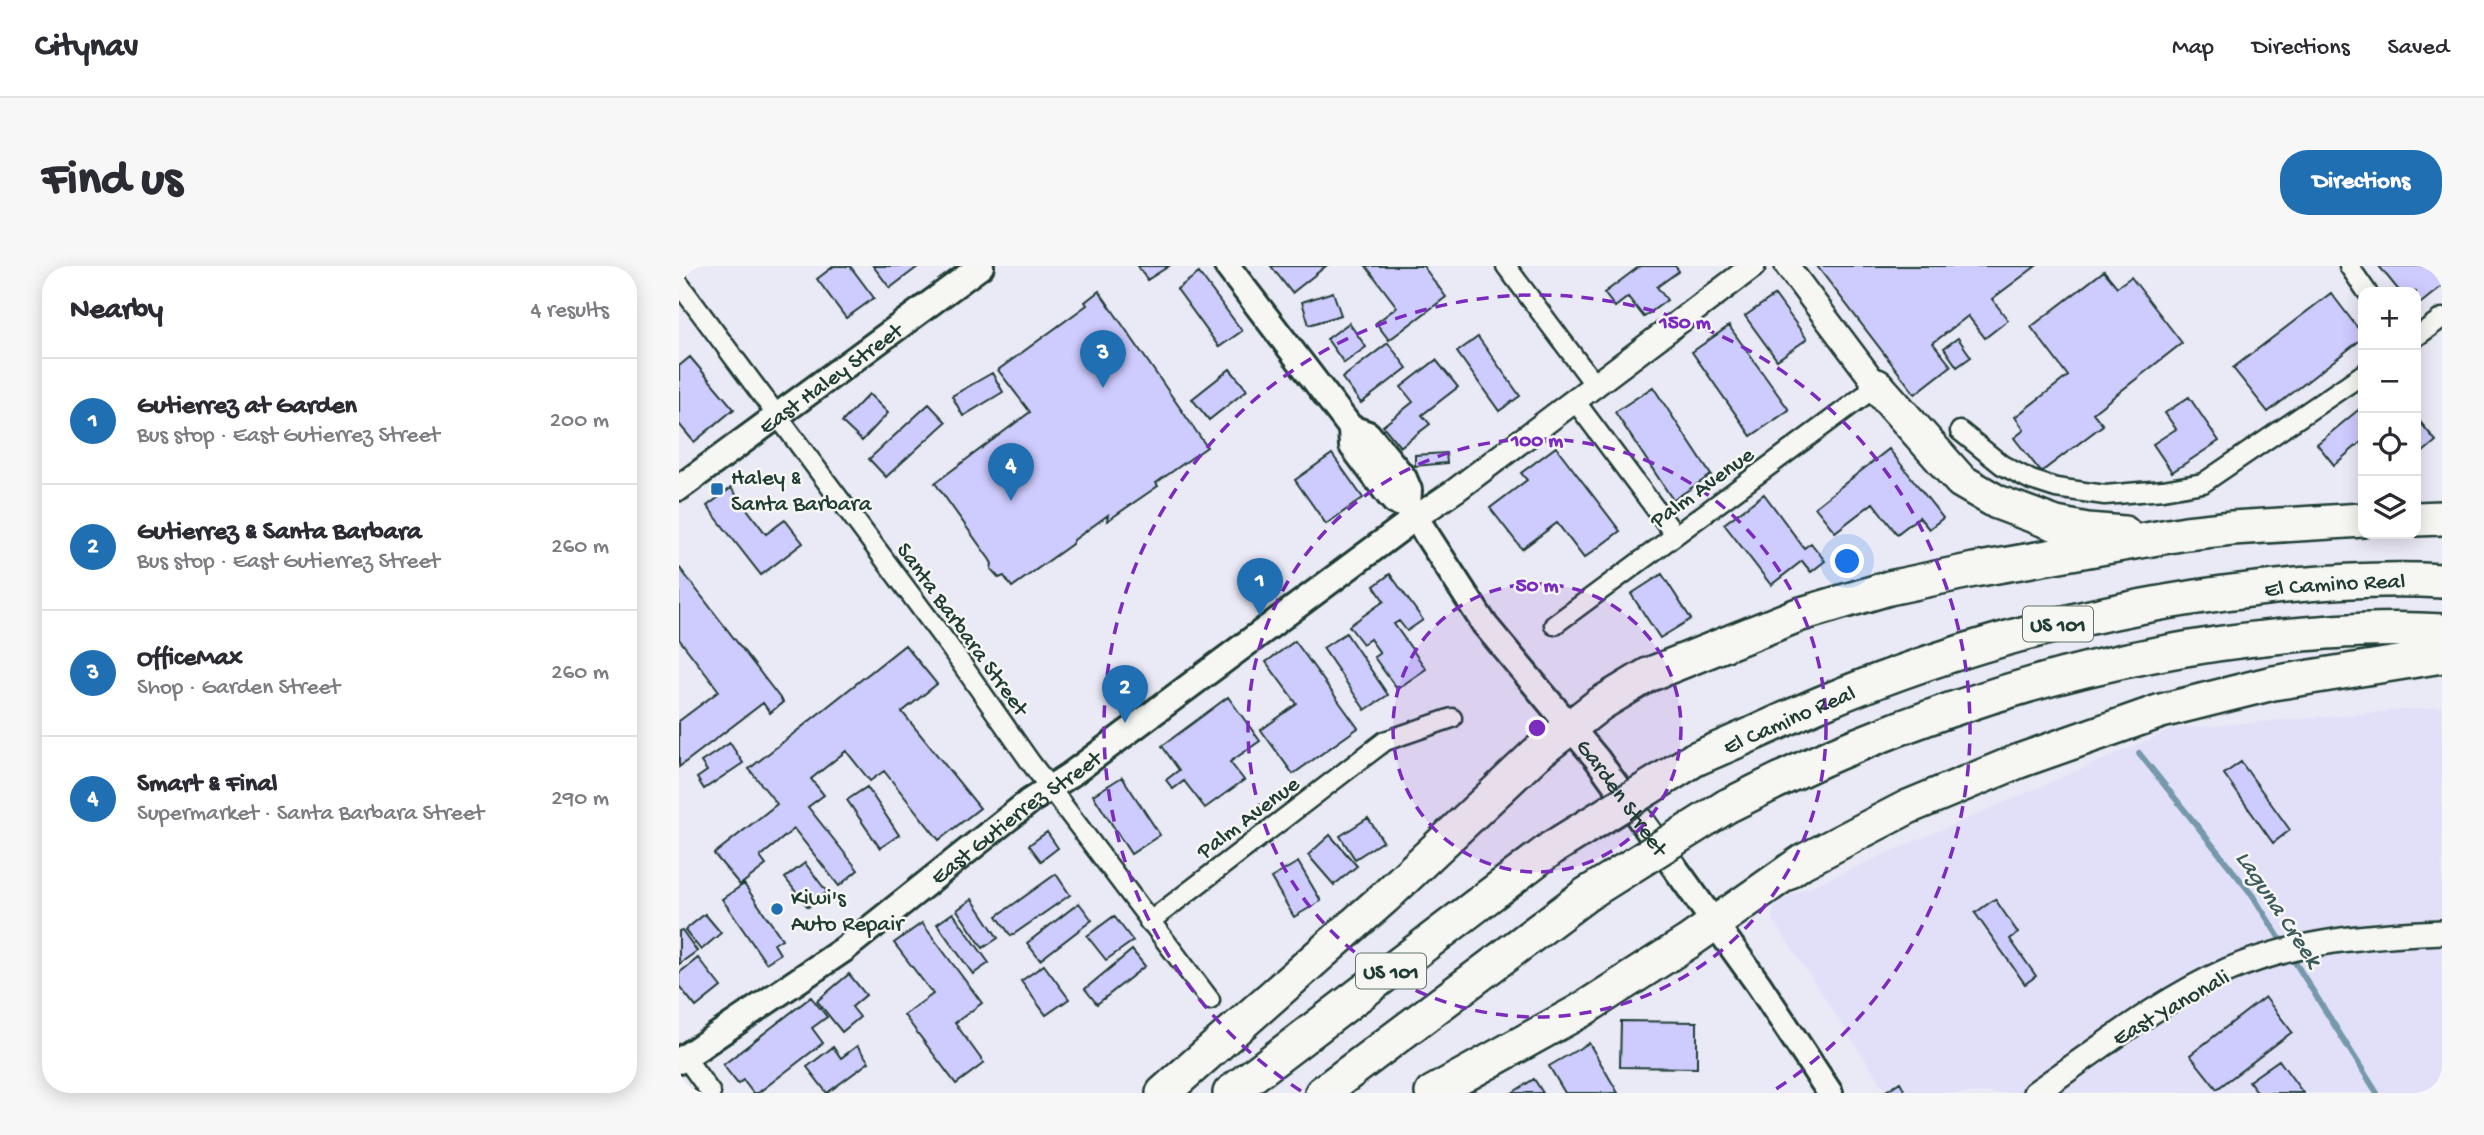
<!DOCTYPE html>
<meta charset="utf-8">
<style>
:root{--surface:#fff;--page:#f7f7f7;--text:#2b2b33;--muted:#7c7c81;--line:#e1e1e2;--accent:#1f6fb2}
body{margin:0;font-family:"Gochi Hand",sans-serif;background:var(--page);color:var(--text)}
.controls{position:absolute;right:21px;top:21px;display:grid;overflow:hidden;border-radius:14px;box-shadow:0 4px 18px #0003}
.controls button{width:63px;height:63px;display:grid;place-items:center;padding:0;border:0;border-bottom:2px solid var(--line);background:var(--surface);color:var(--text);font:35px sans-serif}
.you{position:absolute;left:1169px;top:296px;width:24px;height:24px;margin:-18px;border:5px solid #fff;border-radius:50%;background:#1a73e8;box-shadow:0 0 0 10px #1a73e833}
.badge{display:grid;place-items:center;width:46px;height:46px;border-radius:50%;background:var(--accent);color:#fff;font-size:23px;font-weight:700}
.pin{position:absolute;translate:-50% -58px;filter:drop-shadow(0 2px 4px #0008)}
.pin::after{content:'';position:absolute;top:37px;width:24px;height:21px;background:inherit;clip-path:polygon(0 0,100% 0,50% 100%)}
.list{margin:0;padding:0;list-style:none}
h2{display:flex;justify-content:space-between;align-items:center;height:91px;margin:0;padding:0 28px;font-size:30px}
h2 small{font-size:23px;font-weight:400;color:var(--muted)}
.list li{display:grid;grid-template-columns:46px 1fr auto;gap:21px;align-items:center;box-sizing:border-box;height:126px;padding:0 28px;border-top:2px solid var(--line)}
.list b{display:block;font-size:26px;white-space:nowrap}
.list p{margin:0;font-size:23px;white-space:nowrap;color:var(--muted)}
.list em{font-size:23px;font-style:normal;color:var(--muted)}
.icon{flex:none;width:38px;height:38px;fill:none;stroke:currentColor;stroke-width:2;stroke-linecap:round;stroke-linejoin:round}
.map{position:relative;flex:none;width:1763px;height:827px;overflow:hidden;border-radius:28px}
header{display:flex;align-items:center;gap:42px;box-sizing:border-box;height:98px;padding:0 35px;background:var(--surface);border-bottom:2px solid var(--line)}
header strong{font-size:33px}
nav{display:flex;gap:38px;margin-inline-start:auto;font-size:24px}
.intro{display:flex;align-items:center;justify-content:space-between;box-sizing:border-box;height:168px;padding:0 42px}
h1{margin:0;font-size:49px}
.button{padding:18px 32px;border-radius:28px;background:var(--accent);color:#fff;font-size:24px;font-weight:700}
main{display:flex;gap:42px;padding:0 42px}
aside{flex:1;background:var(--surface);border-radius:28px;box-shadow:0 4px 18px #0003}
.map>svg:first-child{display:block}
.built{fill:#e2e0f8}
.lines{fill:none;stroke-linecap:round;stroke-linejoin:round}
.stream{stroke:#7598aa;stroke-width:6}
.building{fill:#cecbfe;stroke:#1f3d34;stroke-width:2}
.minor-casing{stroke:#1f3d34;stroke-width:23}
.tertiary-casing{stroke:#1f3d34;stroke-width:28}
.secondary-casing{stroke:#1f3d34;stroke-width:30}
.motorway-casing{stroke:#1f3d34;stroke-width:38}
.minor{stroke:#f6f6f2;stroke-width:18}
.tertiary{stroke:#f6f6f2;stroke-width:23}
.secondary{stroke:#f6f6f2;stroke-width:24}
.motorway{stroke:#f6f6f2;stroke-width:33}
.motorway-bridge-casing{stroke:#1f3d34;stroke-width:38;stroke-linecap:butt}
.motorway-bridge{stroke:#f6f6f2;stroke-width:33}
.ring{fill:none;stroke:#7b2cbf;stroke-width:3.5;stroke-dasharray:12 9}
.poi-dot{fill:#1f6fb2;stroke:#f6f6f2;stroke-width:2.5}
.labels{text-anchor:middle;stroke-width:5;stroke-linejoin:round;paint-order:stroke}
.shield{fill:#f6f6f2;stroke:#60746d;stroke-width:2}
.shield-label{font-size:21px;font-weight:bold;fill:#1f3d34}
.street-label{font-size:23px;fill:#1f3d34;stroke:#f6f6f2}
.poi-label{font-size:23px;fill:#1f3d34;stroke:#f6f6f2;text-anchor:start}
.water-label{font-size:24px;font-style:italic;fill:#3c5b5b;stroke:#f6f6f2}
.centre{fill:#7b2cbf;stroke:#f6f6f2;stroke-width:3.5}
.ring-label{font-size:21px;text-anchor:middle;font-weight:bold;fill:#7b2cbf;stroke:#f6f6f2;stroke-width:5;stroke-linejoin:round;paint-order:stroke}
</style>
<header>
<strong>Citynav</strong>
<nav><a>Map</a><a>Directions</a><a>Saved</a></nav>
</header>
<div class="intro"><h1>Find us</h1><a class="button">Directions</a></div>
<main>
<aside>
<h2>Nearby<small>4 results</small></h2>
<ul class="list">
<li><span class="badge">1</span><div><b>Gutierrez at Garden</b><p>Bus stop · East Gutierrez Street</p></div><em>200 m</em></li>
<li><span class="badge">2</span><div><b>Gutierrez &amp; Santa Barbara</b><p>Bus stop · East Gutierrez Street</p></div><em>260 m</em></li>
<li><span class="badge">3</span><div><b>OfficeMax</b><p>Shop · Garden Street</p></div><em>260 m</em></li>
<li><span class="badge">4</span><div><b>Smart &amp; Final</b><p>Supermarket · Santa Barbara Street</p></div><em>290 m</em></li>
</ul>
</aside>
<div class="map">
<svg width="1763" height="827" viewBox="0 0 1763 827">
<rect width="100%" height="100%" fill="#eae9f6"/>
<filter id="ink" filterUnits="userSpaceOnUse"><feTurbulence type="fractalNoise" baseFrequency=".0143" numOctaves="2"/><feDisplacementMap in="SourceGraphic" scale="14" xChannelSelector="R" yChannelSelector="G"/><feConvolveMatrix kernelMatrix="1 2 1 2 8 2 1 2 1" color-interpolation-filters="sRGB"/></filter>
<g filter="url(#ink)">
<!-- built -->
<path class="built" d="M1763,441V827H1208L1093,652L1096,636L1494,463Z"/>
<g class="lines">
<!-- stream -->
<path class="stream" d="M1460,487L1574,630L1606,681
M1612,690L1698,827"/>
</g>
<!-- building -->
<path class="building" d="M155,0H171L195,32L167,52L138,13Z
M194,0H240L211,22Z
M459,0H490L468,14Z
M592,0H647L613,27Z
M687,0H744L767,31L710,74L697,57L718,41Z
M961,0H996L1000,5L978,21L988,34L965,51L949,31L936,41L925,27Z
M1138,0H1357L1313,33L1329,54L1306,72L1289,50L1254,77L1272,100L1236,128Z
M1700,0H1763V20L1737,41V26H1721Z
M1425,5L1438,21L1452,11L1503,77L1414,147L1424,159L1362,206L1335,172L1345,164L1336,151L1389,110L1352,61Z
M520,7L563,65L540,81L498,23Z
M420,25L528,181L477,217L479,220L428,255L429,249L395,274L393,278L333,321L325,310L320,312L312,303L313,298L311,294L256,217L351,146L319,104L408,39L406,36Z
M654,26L662,49L630,59L623,36Z
M1652,27L1684,69V72L1589,146L1554,102Z
M1096,29L1128,73L1098,94L1066,50Z
M670,57L687,81L665,97L648,73Z
M1050,60L1110,144L1072,170L1013,86Z
M799,71L841,130L820,145L778,86Z
M1279,72L1292,91L1278,101L1265,82Z
M709,77L728,102L682,137L663,112Z
M11,91L55,143L15,176L0,158V100Z
M757,94L779,121L743,149L751,158L721,181L704,160L734,136L722,121Z
M551,103L568,124L530,154L513,133Z
M313,107L324,126L284,150L273,130Z
M974,121L1032,209L994,234L936,146Z
M190,128L209,147L183,175L163,156Z
M1510,131L1540,175L1493,206L1474,178L1497,163L1486,147Z
M250,138L267,156L207,211L190,193Z
M1684,140V179L1682,176L1655,199L1638,178Z
M1737,151L1757,175L1737,192Z
M877,181L941,265L905,292L878,257L843,283L811,242L848,214L842,207Z
M1210,183L1264,252L1250,263L1240,251L1218,268L1194,237L1156,266L1136,241Z
M767,187L768,197L736,200V189Z
M653,188L684,232L647,258L616,214Z
M52,222L87,268L106,254L124,277L82,309L28,240Z
M1085,228L1125,282L1132,277L1146,295L1132,306L1123,295L1092,319L1045,258Z
M0,301L104,436L91,447L84,437L0,501V455L40,425L0,373Z
M711,308L744,354L728,365L720,355L715,358L747,403L718,423L695,391L701,387L691,373L684,378L670,360L705,335L695,320Z
M983,308L1012,353L981,372L952,328Z
M667,367L709,429L686,444L644,382Z
M616,375L679,462L614,508L582,464L618,438L587,396Z
M226,379L258,418L223,446L301,542L260,574L205,505L191,515L167,485L132,513L145,529L129,541L179,604L160,620L115,563L81,591L87,599L61,619L35,588L98,538L70,503Z
M549,431L581,475L551,496L565,514L526,542L505,515L494,523L487,514L500,504L483,480Z
M51,477L64,497L25,523L18,512L28,505L22,496Z
M1562,496L1611,564L1594,577L1545,508Z
M443,511L481,569L452,588L414,529Z
M188,521L220,569L201,582L168,534Z
M689,552L704,575L676,593L661,570Z
M368,566L379,582L362,595L350,579Z
M651,569L678,600L655,619L629,589Z
M619,596L642,635L615,651L592,612Z
M126,597L148,626L129,641L106,612Z
M377,608L391,629L332,670L318,650Z
M65,618L103,673L95,678L101,688L87,697L43,633Z
M293,633L319,672L304,682L278,644Z
M1316,633L1339,667L1331,673L1357,710L1346,718L1296,647Z
M400,637L413,654L361,694L348,677Z
M274,647L310,697L294,708L258,658Z
M26,648L42,667L22,684L6,664Z
M435,650L454,675L427,694L408,670Z
M243,657L303,737L276,757L305,797L277,818L225,749L254,728L215,677Z
M3,664L18,685L0,698V665Z
M453,684L466,700L418,738L406,723Z
M19,692L42,721L17,741L0,720V707Z
M365,699L390,733L367,749L342,715Z
M170,708L187,729L173,741L181,751L163,766L138,735Z
M132,731L148,751L133,762L144,777L79,827H74L64,814L59,818L44,799Z
M1586,731L1613,766L1538,823L1511,789Z
M942,755L1018,756V802L941,801Z
M910,777L939,827H886L870,800Z
M178,780L190,796L148,827L128,801L154,781L162,792Z
M1600,794L1624,827H1579L1570,815Z
M855,813L864,827H833Z
M1221,816L1227,827H1204Z"/>
<g class="lines">
<defs>
<path id="minor" d="M827,0L916,119
M1670,0L1688,26
M0,18L270,380L352,497L531,734
M1737,71L1763,52
M896,135L996,269
M1281,165L1323,199L1352,214L1377,222L1426,229L1484,224L1524,217L1684,108
M875,359L1198,120
M470,656L706,475L773,452
M6,791L32,827"/>
<path id="tertiary" d="M1108,0L1198,120
M736,252L777,224L1074,0
M1356,827C1419,784 1479,735 1549,704C1617,675 1690,669 1763,666"/>
<g id="secondary">
<path id="s1" d="M548,0L672,162L689,168L725,212L730,224L729,240L806,359L918,493L1080,719L1151,827"/>
<path d="M672,162L673,180L709,228L716,236L729,240"/>
<path id="s2" d="M0,222L302,0"/>
<path id="s3" d="M0,795L164,684L351,535L391,509L736,252"/>
</g>
<g id="motorway">
<path d="M1198,120L1282,215L1318,236L1377,258L1408,264L1445,267"/>
<path d="M1737,253L1763,252"/>
<path id="s4" d="M1016,493C1057,476 1097,457 1138,439C1278,380 1427,340 1578,323C1639,316 1701,311 1763,315"/>
<path d="M1048,540C1089,520 1130,498 1173,481C1311,424 1455,384 1604,370C1656,365 1710,361 1763,365"/>
<path d="M484,827L705,632L857,488L921,438L969,409L1119,349L1210,322L1295,304L1507,267L1553,262L1684,254"/>
<path d="M551,827L873,582"/>
<path d="M643,827L908,628"/>
<path d="M753,827L901,745L1009,676L1123,596L1229,541L1340,495L1482,445L1594,417L1763,390"/>
</g>
</defs>
<!-- minor casing -->
<use href="#minor" class="minor-casing"/>
<!-- tertiary casing -->
<use href="#tertiary" class="tertiary-casing"/>
<!-- secondary casing -->
<use href="#secondary" class="secondary-casing"/>
<!-- motorway casing -->
<use href="#motorway" class="motorway-casing"/>
<!-- minor -->
<use href="#minor" class="minor"/>
<!-- tertiary -->
<use href="#tertiary" class="tertiary"/>
<!-- secondary -->
<use href="#secondary" class="secondary"/>
<!-- motorway -->
<use href="#motorway" class="motorway"/>
<defs>
<path id="motorway-bridge" d="M873,582L1016,493
M908,628L1048,540"/>
</defs>
<!-- motorway-bridge casing -->
<use href="#motorway-bridge" class="motorway-bridge-casing"/>
<!-- motorway-bridge -->
<use href="#motorway-bridge" class="motorway-bridge"/>
</g>
</g>
<!-- distance rings -->
<circle cx="858" cy="462" r="144" fill="#7b2cbf" fill-opacity=".12"/>
<g class="ring">
<circle cx="858" cy="462" r="144"/>
<circle cx="858" cy="462" r="289"/>
<path d="M622 825A433 433 0 1 1 1094 825"/>
</g>
<!-- markers -->
<g class="poi-dot">
<rect x="31" y="216" width="14" height="14" rx="3.5"/>
<circle cx="98" cy="643" r="7"/>
</g>
<g class="labels">
<!-- shield labels -->
<g class="shield">
<rect x="1344" y="340.5" width="70" height="35" rx="5"/>
<rect x="677" y="687.5" width="70" height="35" rx="5"/>
</g>
<g class="shield-label">
<text x="1379" y="365">US 101</text>
<text x="712" y="712">US 101</text>
</g>
<!-- street labels -->
<g class="street-label">
<text dy="8" stroke="none"><textPath href="#s2" startOffset="187">East Haley Street</textPath></text>
<text transform="translate(1022 220) rotate(-36)" y="8">Palm Avenue</text>
<text dy="8" stroke="none"><textPath href="#s4" startOffset="668">El Camino Real</textPath></text>
<text transform="translate(285 362) rotate(54)" y="8">Santa Barbara Street</text>
<text dy="8" stroke="none"><textPath href="#s4" startOffset="102">El Camino Real</textPath></text>
<text dy="8" stroke="none"><textPath href="#s1" startOffset="670">Garden Street</textPath></text>
<text dy="8" stroke="none"><textPath href="#s3" startOffset="416">East Gutierrez Street</textPath></text>
<text transform="translate(568 550) rotate(-37)" y="8">Palm Avenue</text>
<text transform="translate(1491 740) rotate(-30)" y="8">East Yanonali</text>
</g>
<!-- poi labels -->
<g class="poi-label">
<text x="52" y="218">Haley &amp;<tspan x="52" dy="26">Santa Barbara</tspan></text>
<text x="112" y="638">Kiwi's<tspan x="112" dy="26">Auto Repair</tspan></text>
</g>
<!-- water labels -->
<g class="water-label">
<text transform="translate(1601 642) rotate(56)" y="8">Laguna Creek</text>
</g>
</g>
<circle cx="858" cy="462" r="10" class="centre"/>
<g class="ring-label">
<text x="1006" y="62">150 m</text>
<text x="858" y="180">100 m</text>
<text x="858" y="325">50 m</text>
</g>
</svg>
<div class="controls">
<button>+</button>
<button>−</button>
<button><svg class="icon" aria-label="locate" viewBox="0 0 24 24"><circle cx="12" cy="12" r="6"/><path d="M12 2v4M12 18v4M2 12h4M18 12h4"/></svg></button>
<button><svg class="icon" aria-label="layers" viewBox="0 0 24 24"><path d="M12 4l9 5-9 5-9-5zM3 14l9 5 9-5"/></svg></button>
</div>
<div class="you"></div>
<div class="pin badge" style="left:581px;top:350px">1</div>
<div class="pin badge" style="left:446px;top:457px">2</div>
<div class="pin badge" style="left:424px;top:122px">3</div>
<div class="pin badge" style="left:332px;top:235px">4</div>
</div>
</main>
